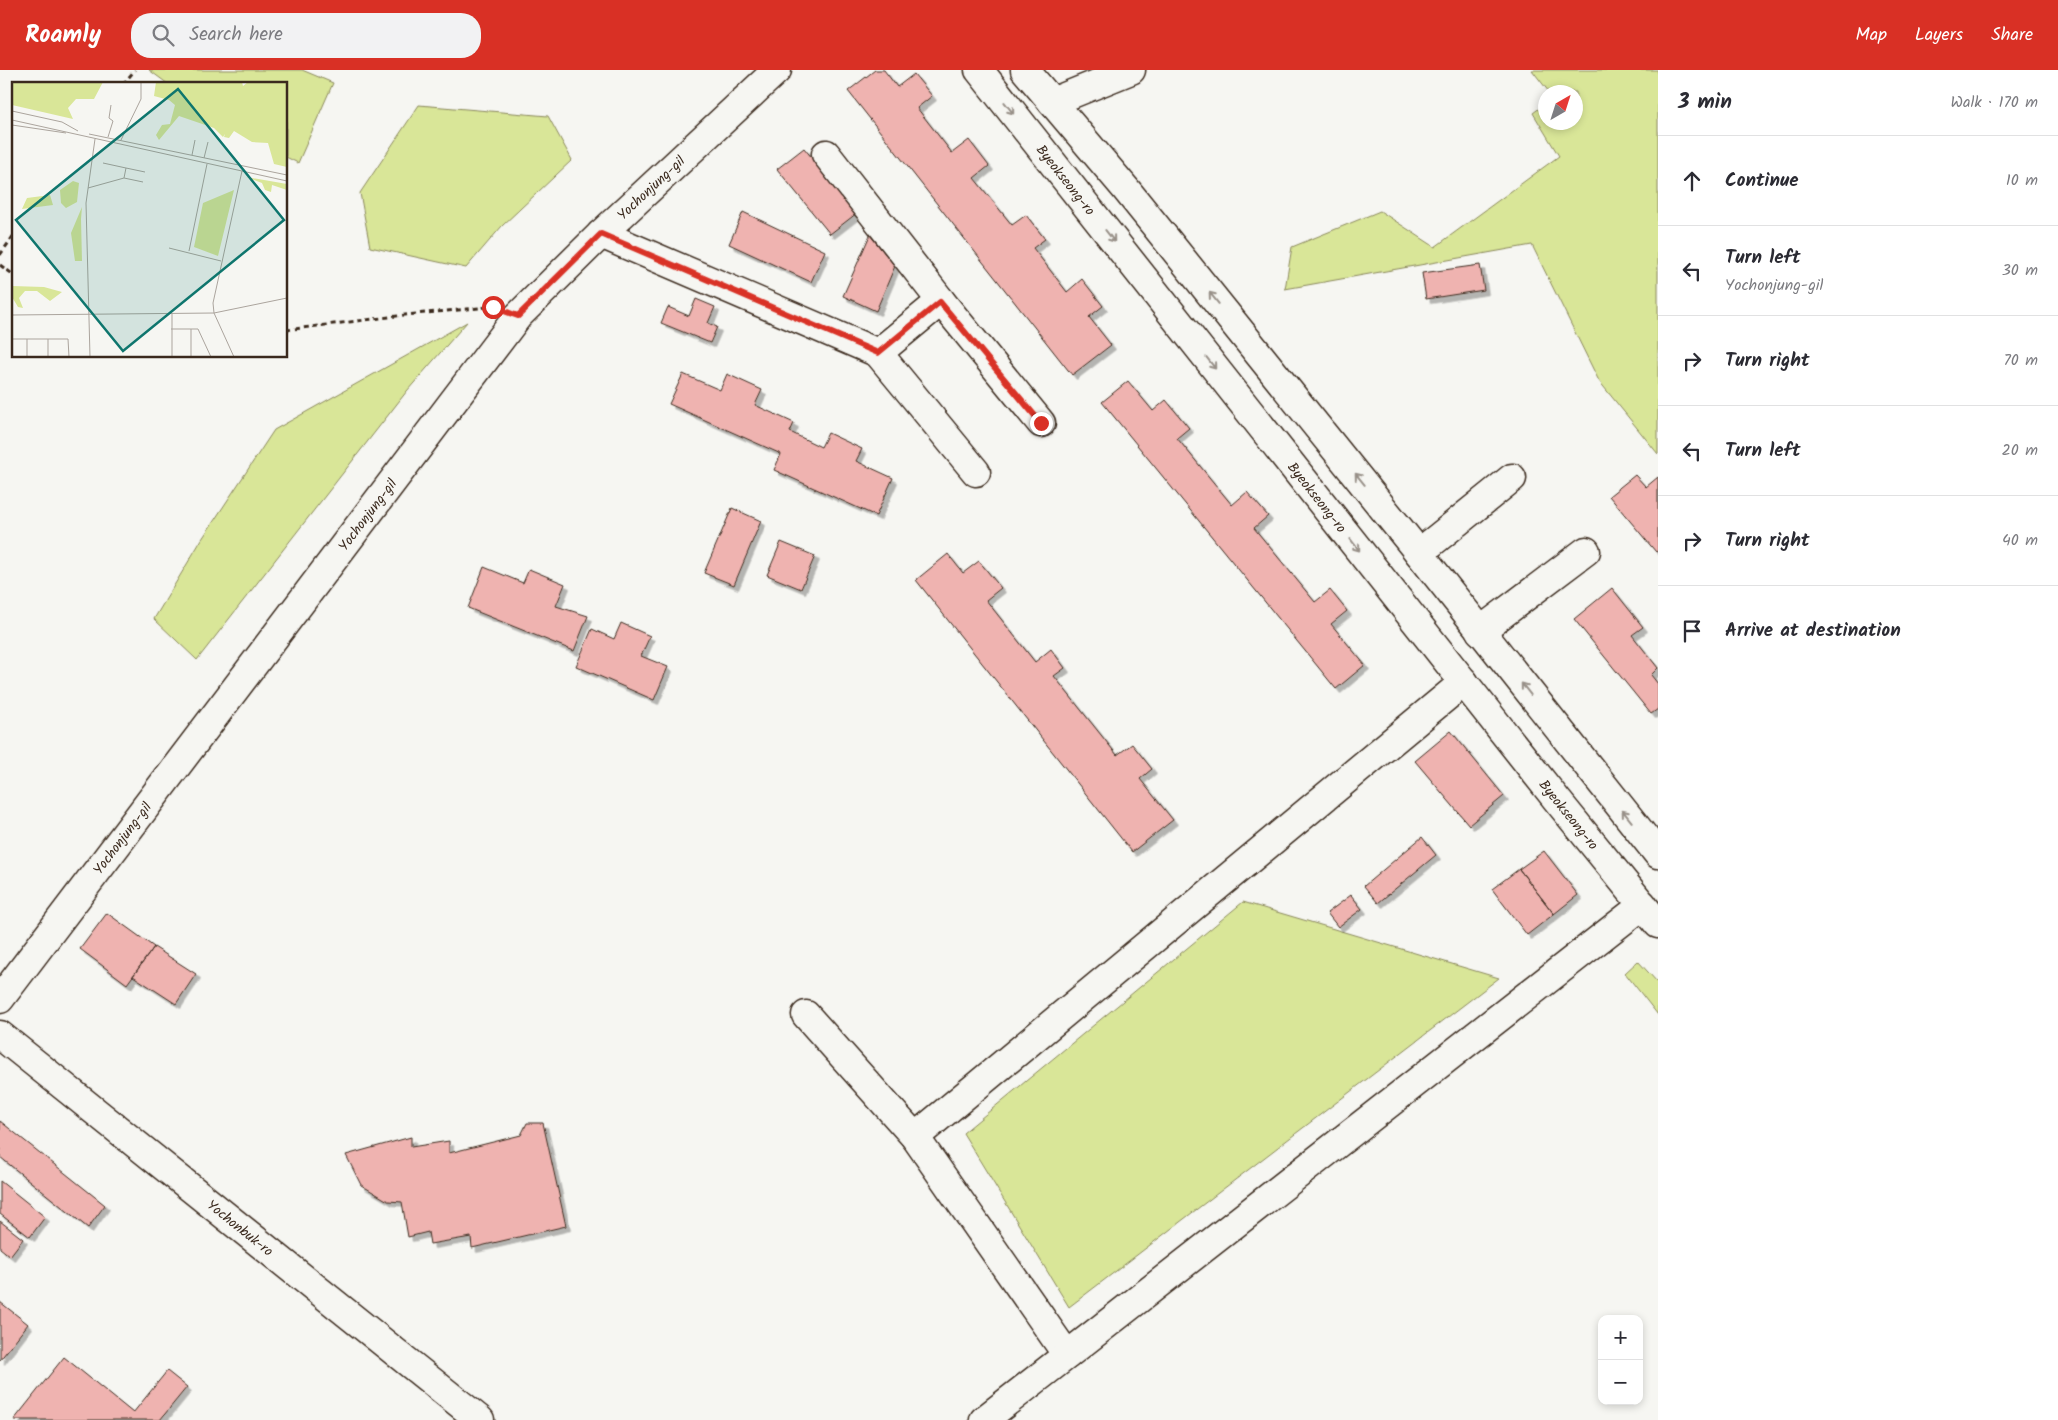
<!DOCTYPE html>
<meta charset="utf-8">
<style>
:root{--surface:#fff;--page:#f2f2f3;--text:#2b2b33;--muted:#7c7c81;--line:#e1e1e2;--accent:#d93025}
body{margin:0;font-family:Kalam,sans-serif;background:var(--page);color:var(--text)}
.controls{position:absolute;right:15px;bottom:15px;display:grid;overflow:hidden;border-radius:10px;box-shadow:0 2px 8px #0003}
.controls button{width:45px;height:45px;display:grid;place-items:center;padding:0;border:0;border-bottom:1px solid var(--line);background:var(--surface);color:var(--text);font:25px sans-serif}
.compass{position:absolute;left:1538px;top:15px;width:45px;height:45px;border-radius:50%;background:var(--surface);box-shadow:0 2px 8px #0003;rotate:39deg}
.stop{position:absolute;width:15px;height:15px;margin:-11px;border:4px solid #d93025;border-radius:50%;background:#fff}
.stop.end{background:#d93025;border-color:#fff;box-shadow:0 1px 5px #0008}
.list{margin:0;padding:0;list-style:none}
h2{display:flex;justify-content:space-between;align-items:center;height:65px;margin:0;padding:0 20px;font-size:21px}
h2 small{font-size:16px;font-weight:400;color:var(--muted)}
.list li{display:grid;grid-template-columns:32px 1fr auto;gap:15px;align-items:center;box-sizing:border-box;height:90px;padding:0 20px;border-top:1px solid var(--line)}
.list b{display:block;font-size:19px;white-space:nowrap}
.list p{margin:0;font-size:16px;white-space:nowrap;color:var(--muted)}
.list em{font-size:16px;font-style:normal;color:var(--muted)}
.icon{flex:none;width:28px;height:28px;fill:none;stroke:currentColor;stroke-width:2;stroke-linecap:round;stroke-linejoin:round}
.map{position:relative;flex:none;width:1658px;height:1350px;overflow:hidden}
header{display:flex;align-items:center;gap:30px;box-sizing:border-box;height:70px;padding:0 25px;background:var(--accent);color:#fff}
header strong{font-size:24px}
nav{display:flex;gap:28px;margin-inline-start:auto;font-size:18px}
.search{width:350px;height:45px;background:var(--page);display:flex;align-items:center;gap:12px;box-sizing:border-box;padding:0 18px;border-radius:20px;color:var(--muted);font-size:19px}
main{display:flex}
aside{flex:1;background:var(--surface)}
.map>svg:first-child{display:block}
.green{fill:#d9e698;stroke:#8a885b}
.building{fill:#efb3b0;stroke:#3b2a1e;filter:url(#shadow)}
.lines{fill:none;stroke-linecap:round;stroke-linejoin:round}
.minor-casing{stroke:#3b2a1e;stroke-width:31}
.major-casing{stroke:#3b2a1e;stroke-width:31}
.path{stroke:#3b2a1e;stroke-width:3;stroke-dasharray:5 4;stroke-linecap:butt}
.minor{stroke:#f6f6f2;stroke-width:28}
.major{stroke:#f6f6f2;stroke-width:28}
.oneway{stroke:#989088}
.route{stroke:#d93025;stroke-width:6}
.labels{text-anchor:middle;stroke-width:4.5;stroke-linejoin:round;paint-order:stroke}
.street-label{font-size:14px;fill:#3b2a1e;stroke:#f6f6f2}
.inset-road{fill:none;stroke:#aba49d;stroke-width:1}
.view{fill:#0f766e;fill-opacity:0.15;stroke:#0f766e;stroke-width:2.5}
.inset-edge{fill:none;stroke:#3b2a1e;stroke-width:2.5}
</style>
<header>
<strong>Roamly</strong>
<div class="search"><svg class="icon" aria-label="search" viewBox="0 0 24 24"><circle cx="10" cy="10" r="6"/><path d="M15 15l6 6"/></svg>Search here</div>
<nav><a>Map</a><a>Layers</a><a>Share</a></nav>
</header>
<main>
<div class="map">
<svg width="1658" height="1350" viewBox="0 0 1658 1350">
<defs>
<filter id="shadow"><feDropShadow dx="4.5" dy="4.5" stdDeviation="0" flood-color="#0004"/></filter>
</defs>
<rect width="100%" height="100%" fill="#f6f6f2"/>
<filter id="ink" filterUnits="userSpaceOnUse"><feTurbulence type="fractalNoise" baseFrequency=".02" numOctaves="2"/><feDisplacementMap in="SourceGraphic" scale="10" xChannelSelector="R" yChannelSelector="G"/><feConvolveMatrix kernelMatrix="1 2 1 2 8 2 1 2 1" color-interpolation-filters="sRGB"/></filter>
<g filter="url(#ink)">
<!-- green -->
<path class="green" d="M149,0H302L333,13L298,93L286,87V14H168Z
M1532,0H1658V384L1599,311L1532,175L1285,219L1292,177L1380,141L1435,177L1559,86L1533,43L1545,34L1546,52H1576V22H1549Z
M419,35L548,46L572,90L502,156L466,198L370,177L360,123Z
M467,252L407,321L197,590L154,549L202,469L274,360Z
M1243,832L1499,908L1069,1237L963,1063Z
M1638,891L1658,913V945L1625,903Z"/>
<!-- building -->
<path class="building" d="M875,0H884L897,17L914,4L932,26L917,38L952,83L969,70L989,96L974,108L1012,155L1026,145L1045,169L1033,178L1067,222L1082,209L1103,236L1089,247L1111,275L1072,305L848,21Z
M804,78L857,143L830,164L777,99Z
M743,142L825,181L811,212L729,174Z
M870,165L895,196L876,241L843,226Z
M1480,195L1484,220L1426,229L1422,203Z
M696,229L715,237L708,253L717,257L710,273L661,253L668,237L689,246Z
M683,304L720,320L727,304L762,320L755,335L794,353L790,362L821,377L828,363L862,379L856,391L893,408L876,446L774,400L781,384L669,334Z
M1128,311L1153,341L1166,330L1189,358L1177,368L1232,435L1247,422L1268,446L1254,458L1315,532L1330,520L1347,541L1331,554L1365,595L1336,619L1102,332Z
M1635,405L1646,417L1658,407V481L1656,482L1609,426Z
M732,438L761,451L734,515L704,503Z
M781,472L815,486L801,519L767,505Z
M948,484L963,503L979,491L1001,518L986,530L1035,592L1051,579L1065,598L1054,606L1117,685L1132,674L1152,699L1140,709L1173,750L1132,782L916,510Z
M484,497L523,513L529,499L565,514L556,536L588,546L574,581L468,538Z
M1612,518L1643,557L1632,565L1658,598L1651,605L1658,614V639L1651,644L1574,549Z
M621,553L650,566L641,586L668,597L654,630L576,596L592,559L614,569Z
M1451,661L1504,726L1469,755L1415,691Z
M1422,767L1436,785L1378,833L1364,816Z
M1544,781L1578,825L1554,844L1519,799Z
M1519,799L1554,844L1527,865L1492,819Z
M1351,825L1362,839L1338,857L1327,843Z
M107,843L154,877L127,914L80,879Z
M154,877L196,904L176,934L133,906Z
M0,1051L105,1135L88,1158L0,1087Z
M527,1053H543L566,1156L472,1178L471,1167L430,1174L428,1162L408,1167L402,1132L388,1131L361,1115L346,1085L411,1067V1077L449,1071V1083L521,1065Z
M0,1111L45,1147L30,1167L0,1144Z
M0,1151L23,1169L10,1186L0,1178Z
M0,1232L28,1254L0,1290Z
M64,1287L133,1343L167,1301L187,1317L160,1350H14Z"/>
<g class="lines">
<defs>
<g id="minor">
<path d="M1052,32L1131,0"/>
<path d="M826,84L941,231L878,283"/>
<path d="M601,164L878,283L976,402"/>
<path d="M941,231L1041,353"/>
<path d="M1419,483L1512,408"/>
<path d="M1480,561L1586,481"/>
<path id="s1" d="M0,929L518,246L601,164L777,0"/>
<path d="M806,945L915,1067L1067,1285"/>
<path id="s2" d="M0,965L480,1350"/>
<path d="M915,1067L1464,612"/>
<path d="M984,1350L1643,835"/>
</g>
<g id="major">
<path id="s3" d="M979,0L1557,730L1658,854"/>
<path d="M1025,0L1125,118L1419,483L1658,784"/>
</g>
</defs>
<!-- minor casing -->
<use href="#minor" class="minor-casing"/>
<!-- major casing -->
<use href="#major" class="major-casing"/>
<!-- path -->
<path class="path" d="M123,14L135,0
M0,185L14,165
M0,195L14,205
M286,260L405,245L489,237"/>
<!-- minor -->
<use href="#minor" class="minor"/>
<!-- major -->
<use href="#major" class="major"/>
</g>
<!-- one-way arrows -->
<defs><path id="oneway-shaft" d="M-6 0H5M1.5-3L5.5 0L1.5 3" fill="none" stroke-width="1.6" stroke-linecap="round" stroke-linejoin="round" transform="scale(1.25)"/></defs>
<g class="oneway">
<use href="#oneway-shaft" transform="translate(1009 38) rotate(52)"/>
<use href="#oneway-shaft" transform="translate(1110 166) rotate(52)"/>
<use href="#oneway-shaft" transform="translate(1214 228) rotate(-129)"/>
<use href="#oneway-shaft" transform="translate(1211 293) rotate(52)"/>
<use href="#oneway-shaft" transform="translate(1360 409) rotate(-129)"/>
<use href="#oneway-shaft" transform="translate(1355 475) rotate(52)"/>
<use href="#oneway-shaft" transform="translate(1526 619) rotate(-128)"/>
<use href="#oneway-shaft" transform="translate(1627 746) rotate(-129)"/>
</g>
</g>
<g class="lines" filter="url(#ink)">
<!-- route -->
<path class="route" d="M493,237L518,246L601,164L878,283L940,232L1041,353"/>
</g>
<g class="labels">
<!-- street labels -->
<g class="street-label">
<text dy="5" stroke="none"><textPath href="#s3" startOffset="140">Byeokseong-ro</textPath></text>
<text dy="5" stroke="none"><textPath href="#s1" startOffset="1042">Yochonjung-gil</textPath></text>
<text dy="5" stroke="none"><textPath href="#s3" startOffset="545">Byeokseong-ro</textPath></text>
<text dy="5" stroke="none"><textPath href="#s1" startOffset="608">Yochonjung-gil</textPath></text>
<text dy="5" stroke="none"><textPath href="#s3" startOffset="950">Byeokseong-ro</textPath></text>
<text dy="5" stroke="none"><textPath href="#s1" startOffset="202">Yochonjung-gil</textPath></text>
<text dy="5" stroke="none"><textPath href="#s2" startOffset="308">Yochonbuk-ro</textPath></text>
</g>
</g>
<!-- overview -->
<g transform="translate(12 12)">
<rect width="275" height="275" fill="#f6f6f2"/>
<path d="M0,0H91L82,17H64L56,26L61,37L0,23ZM144,0H230L231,4L236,0H275V85L262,82L256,61L240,60L222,49L217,56L212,55L213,52L211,55L202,46L167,34L147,58L144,53L150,43L158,42L163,23L157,18L142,14ZM234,95L275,102V108L260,103L259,110L253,108L250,101ZM61,99L67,101L65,120L54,126L49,121L48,108ZM222,108L206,174L182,165L191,121ZM38,113L41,123L10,127L15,116ZM70,125L69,137L70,179H63L59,151ZM0,204L32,205L50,210L38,219L25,209H13L7,216L11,226L6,225L0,215Z" fill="#d9e698"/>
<path class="inset-road" d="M0,29L50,40L66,49M0,38L275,99M0,43L54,51M77,52L275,93M96,55L101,39L97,36L99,23M109,58L129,17V0M180,73L183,58M192,76L196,60M91,81L114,86L112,96M114,86L133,90M76,106L112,96L131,100M157,166L209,179M177,169L195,82M160,231V275M0,233L202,231L275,216M159,247H186L199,275M179,247V275M0,257H56L57,275M36,257V275M15,275V257M78,275L74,121L83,57M222,275L202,231L201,221L230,89"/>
<path class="view" d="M166,7L272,138L111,269L4,138Z"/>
<rect width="275" height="275" class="inset-edge"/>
</g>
</svg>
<div class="controls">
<button>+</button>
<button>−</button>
</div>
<svg class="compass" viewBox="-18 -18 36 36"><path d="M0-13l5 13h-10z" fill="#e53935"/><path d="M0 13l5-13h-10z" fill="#7c7c81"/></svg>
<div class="stop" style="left:493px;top:237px"></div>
<div class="stop end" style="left:1041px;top:353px"></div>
</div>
<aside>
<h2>3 min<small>Walk · 170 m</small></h2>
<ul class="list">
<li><svg class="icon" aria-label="ahead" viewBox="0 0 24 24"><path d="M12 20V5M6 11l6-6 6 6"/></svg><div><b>Continue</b></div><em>10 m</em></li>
<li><svg class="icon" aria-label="left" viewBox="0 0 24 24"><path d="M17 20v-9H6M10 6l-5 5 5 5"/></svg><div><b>Turn left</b><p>Yochonjung-gil</p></div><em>30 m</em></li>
<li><svg class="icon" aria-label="right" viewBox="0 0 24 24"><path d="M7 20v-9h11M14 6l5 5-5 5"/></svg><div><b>Turn right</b></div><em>70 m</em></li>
<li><svg class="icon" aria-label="left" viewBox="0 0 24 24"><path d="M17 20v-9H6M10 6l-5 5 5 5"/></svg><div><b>Turn left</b></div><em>20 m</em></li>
<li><svg class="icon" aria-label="right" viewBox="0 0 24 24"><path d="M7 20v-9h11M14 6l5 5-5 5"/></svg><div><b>Turn right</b></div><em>40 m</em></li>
<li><svg class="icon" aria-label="arrive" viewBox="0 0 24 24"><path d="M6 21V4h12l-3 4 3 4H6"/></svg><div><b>Arrive at destination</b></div></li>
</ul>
</aside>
</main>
